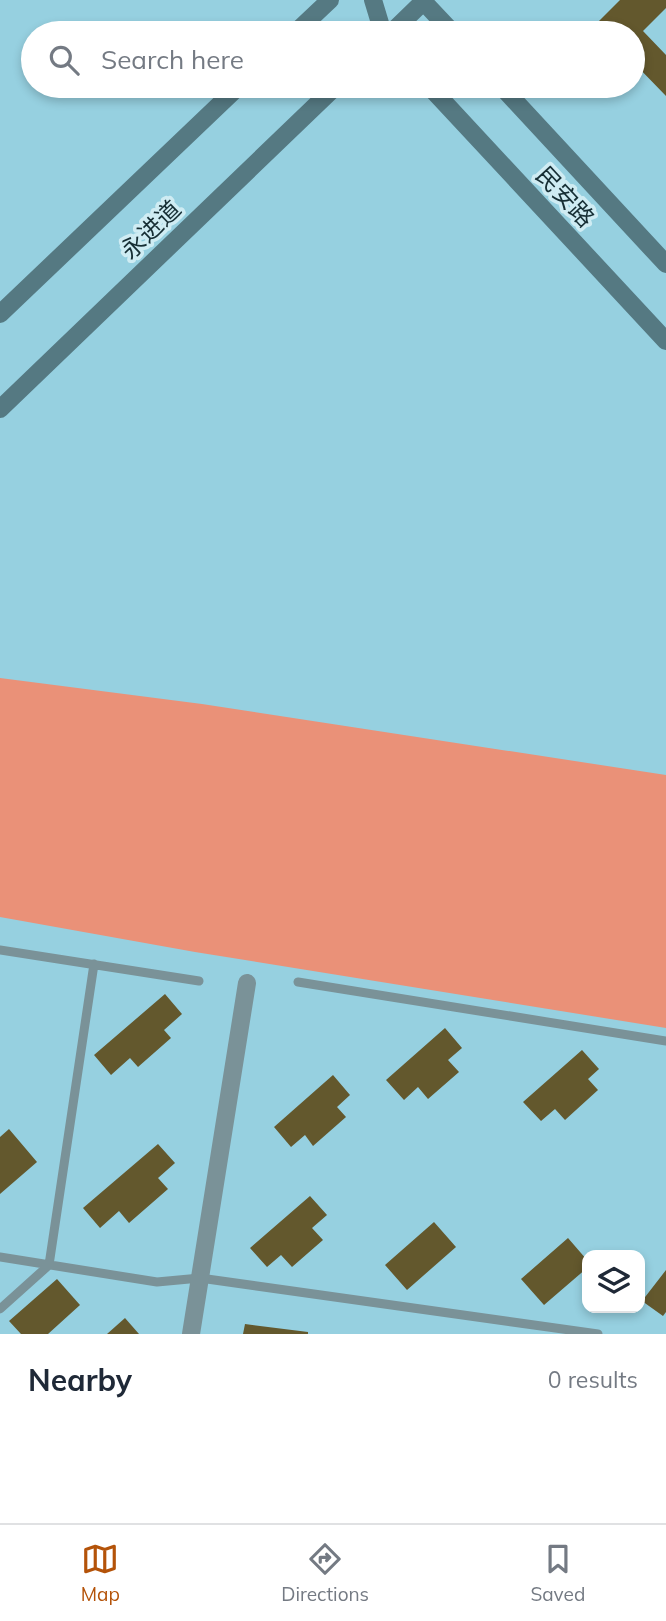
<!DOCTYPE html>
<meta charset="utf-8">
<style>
:root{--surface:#fff;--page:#f6f6f7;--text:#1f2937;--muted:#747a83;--line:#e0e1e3;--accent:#b45309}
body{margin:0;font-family:Mulish,"Noto Sans SC",sans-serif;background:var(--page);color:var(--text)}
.controls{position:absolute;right:21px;bottom:21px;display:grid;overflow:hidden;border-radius:14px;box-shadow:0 4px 10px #0003}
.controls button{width:63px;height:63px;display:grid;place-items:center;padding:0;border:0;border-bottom:2px solid var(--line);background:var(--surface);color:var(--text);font:35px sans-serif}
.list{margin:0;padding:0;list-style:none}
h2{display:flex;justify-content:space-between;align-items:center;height:91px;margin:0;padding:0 28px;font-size:30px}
h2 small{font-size:23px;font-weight:400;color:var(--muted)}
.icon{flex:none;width:38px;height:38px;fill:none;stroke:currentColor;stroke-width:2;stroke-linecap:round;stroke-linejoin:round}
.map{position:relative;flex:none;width:666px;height:1334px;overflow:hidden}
.search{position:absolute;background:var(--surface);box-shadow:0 4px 10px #0003;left:21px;right:21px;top:21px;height:77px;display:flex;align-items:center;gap:18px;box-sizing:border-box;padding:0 24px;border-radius:38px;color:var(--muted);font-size:26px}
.sheet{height:189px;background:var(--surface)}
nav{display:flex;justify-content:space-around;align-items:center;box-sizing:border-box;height:98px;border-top:2px solid var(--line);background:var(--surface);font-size:19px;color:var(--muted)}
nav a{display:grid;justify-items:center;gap:4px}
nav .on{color:var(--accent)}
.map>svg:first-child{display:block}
.green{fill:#ea9178}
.building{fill:#63582d}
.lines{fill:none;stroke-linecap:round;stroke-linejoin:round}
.lane{stroke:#7a9298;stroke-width:9}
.street{stroke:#7a9298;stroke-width:18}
.secondary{stroke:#557982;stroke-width:18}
.labels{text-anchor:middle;stroke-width:7;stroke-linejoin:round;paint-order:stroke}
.street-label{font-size:24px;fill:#162e34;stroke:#cfecf3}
</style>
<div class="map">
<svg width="666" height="1334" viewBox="0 0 666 1334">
<rect width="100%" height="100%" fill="#96d0e0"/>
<!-- green -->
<path class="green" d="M0,678L202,704L666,775V1028L195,952L0,917Z"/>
<!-- building -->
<path class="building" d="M620,0H666V8L643,31L666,55V96L633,62V33H605L596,24Z
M165,994L182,1014L164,1030L171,1038L138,1067L130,1058L111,1075L94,1055Z
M445,1028L462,1048L448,1060L459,1072L428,1099L418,1087L404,1100L386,1080Z
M582,1050L599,1069L588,1079L598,1090L565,1120L555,1109L541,1121L523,1102Z
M333,1075L350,1095L337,1107L346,1117L313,1146L305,1135L291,1147L274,1127Z
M9,1129L37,1162L0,1194V1137Z
M158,1144L175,1163L158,1178L168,1189L129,1223L119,1211L100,1228L83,1208Z
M310,1196L327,1215L312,1228L323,1240L292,1267L281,1255L267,1267L250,1248Z
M434,1222L456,1247L407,1290L385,1265Z
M568,1238L587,1260V1268L544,1305L521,1279Z
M666,1270V1312L663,1316L642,1301Z
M57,1279L80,1305L48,1334H21L9,1321Z
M125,1318L139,1334H107Z
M245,1324L308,1332V1334H243Z"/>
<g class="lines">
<!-- lane -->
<path class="lane" d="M0,950L199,981
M298,982L666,1041
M0,1257L157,1282L200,1278L598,1334
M0,1309L49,1265L94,964"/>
<!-- street -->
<path class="street" d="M191,1334L247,983"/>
<!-- secondary -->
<path class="secondary" d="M373,0L383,33
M422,0L453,33
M295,33L330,0
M391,33L425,0
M429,86L666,341
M501,86L666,264
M0,314L239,86
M0,409L336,86"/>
</g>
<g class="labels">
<!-- street labels -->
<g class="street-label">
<text transform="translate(565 197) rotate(47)" y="8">民安路</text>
<text transform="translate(151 230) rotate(-44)" y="8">永进道</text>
</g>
</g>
</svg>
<div class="controls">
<button><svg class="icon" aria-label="layers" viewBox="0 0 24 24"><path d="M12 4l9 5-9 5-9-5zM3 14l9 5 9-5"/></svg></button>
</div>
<div class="search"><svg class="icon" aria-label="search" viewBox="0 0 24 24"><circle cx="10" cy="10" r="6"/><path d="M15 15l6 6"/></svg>Search here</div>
</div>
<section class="sheet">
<h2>Nearby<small>0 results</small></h2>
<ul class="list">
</ul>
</section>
<nav>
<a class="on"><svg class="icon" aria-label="map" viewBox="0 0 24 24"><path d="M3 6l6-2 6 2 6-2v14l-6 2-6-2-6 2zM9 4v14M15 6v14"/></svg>Map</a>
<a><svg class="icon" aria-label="directions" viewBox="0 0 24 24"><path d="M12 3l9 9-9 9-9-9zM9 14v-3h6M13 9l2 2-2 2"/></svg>Directions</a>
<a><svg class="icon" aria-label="saved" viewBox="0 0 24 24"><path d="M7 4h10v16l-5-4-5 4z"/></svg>Saved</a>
</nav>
